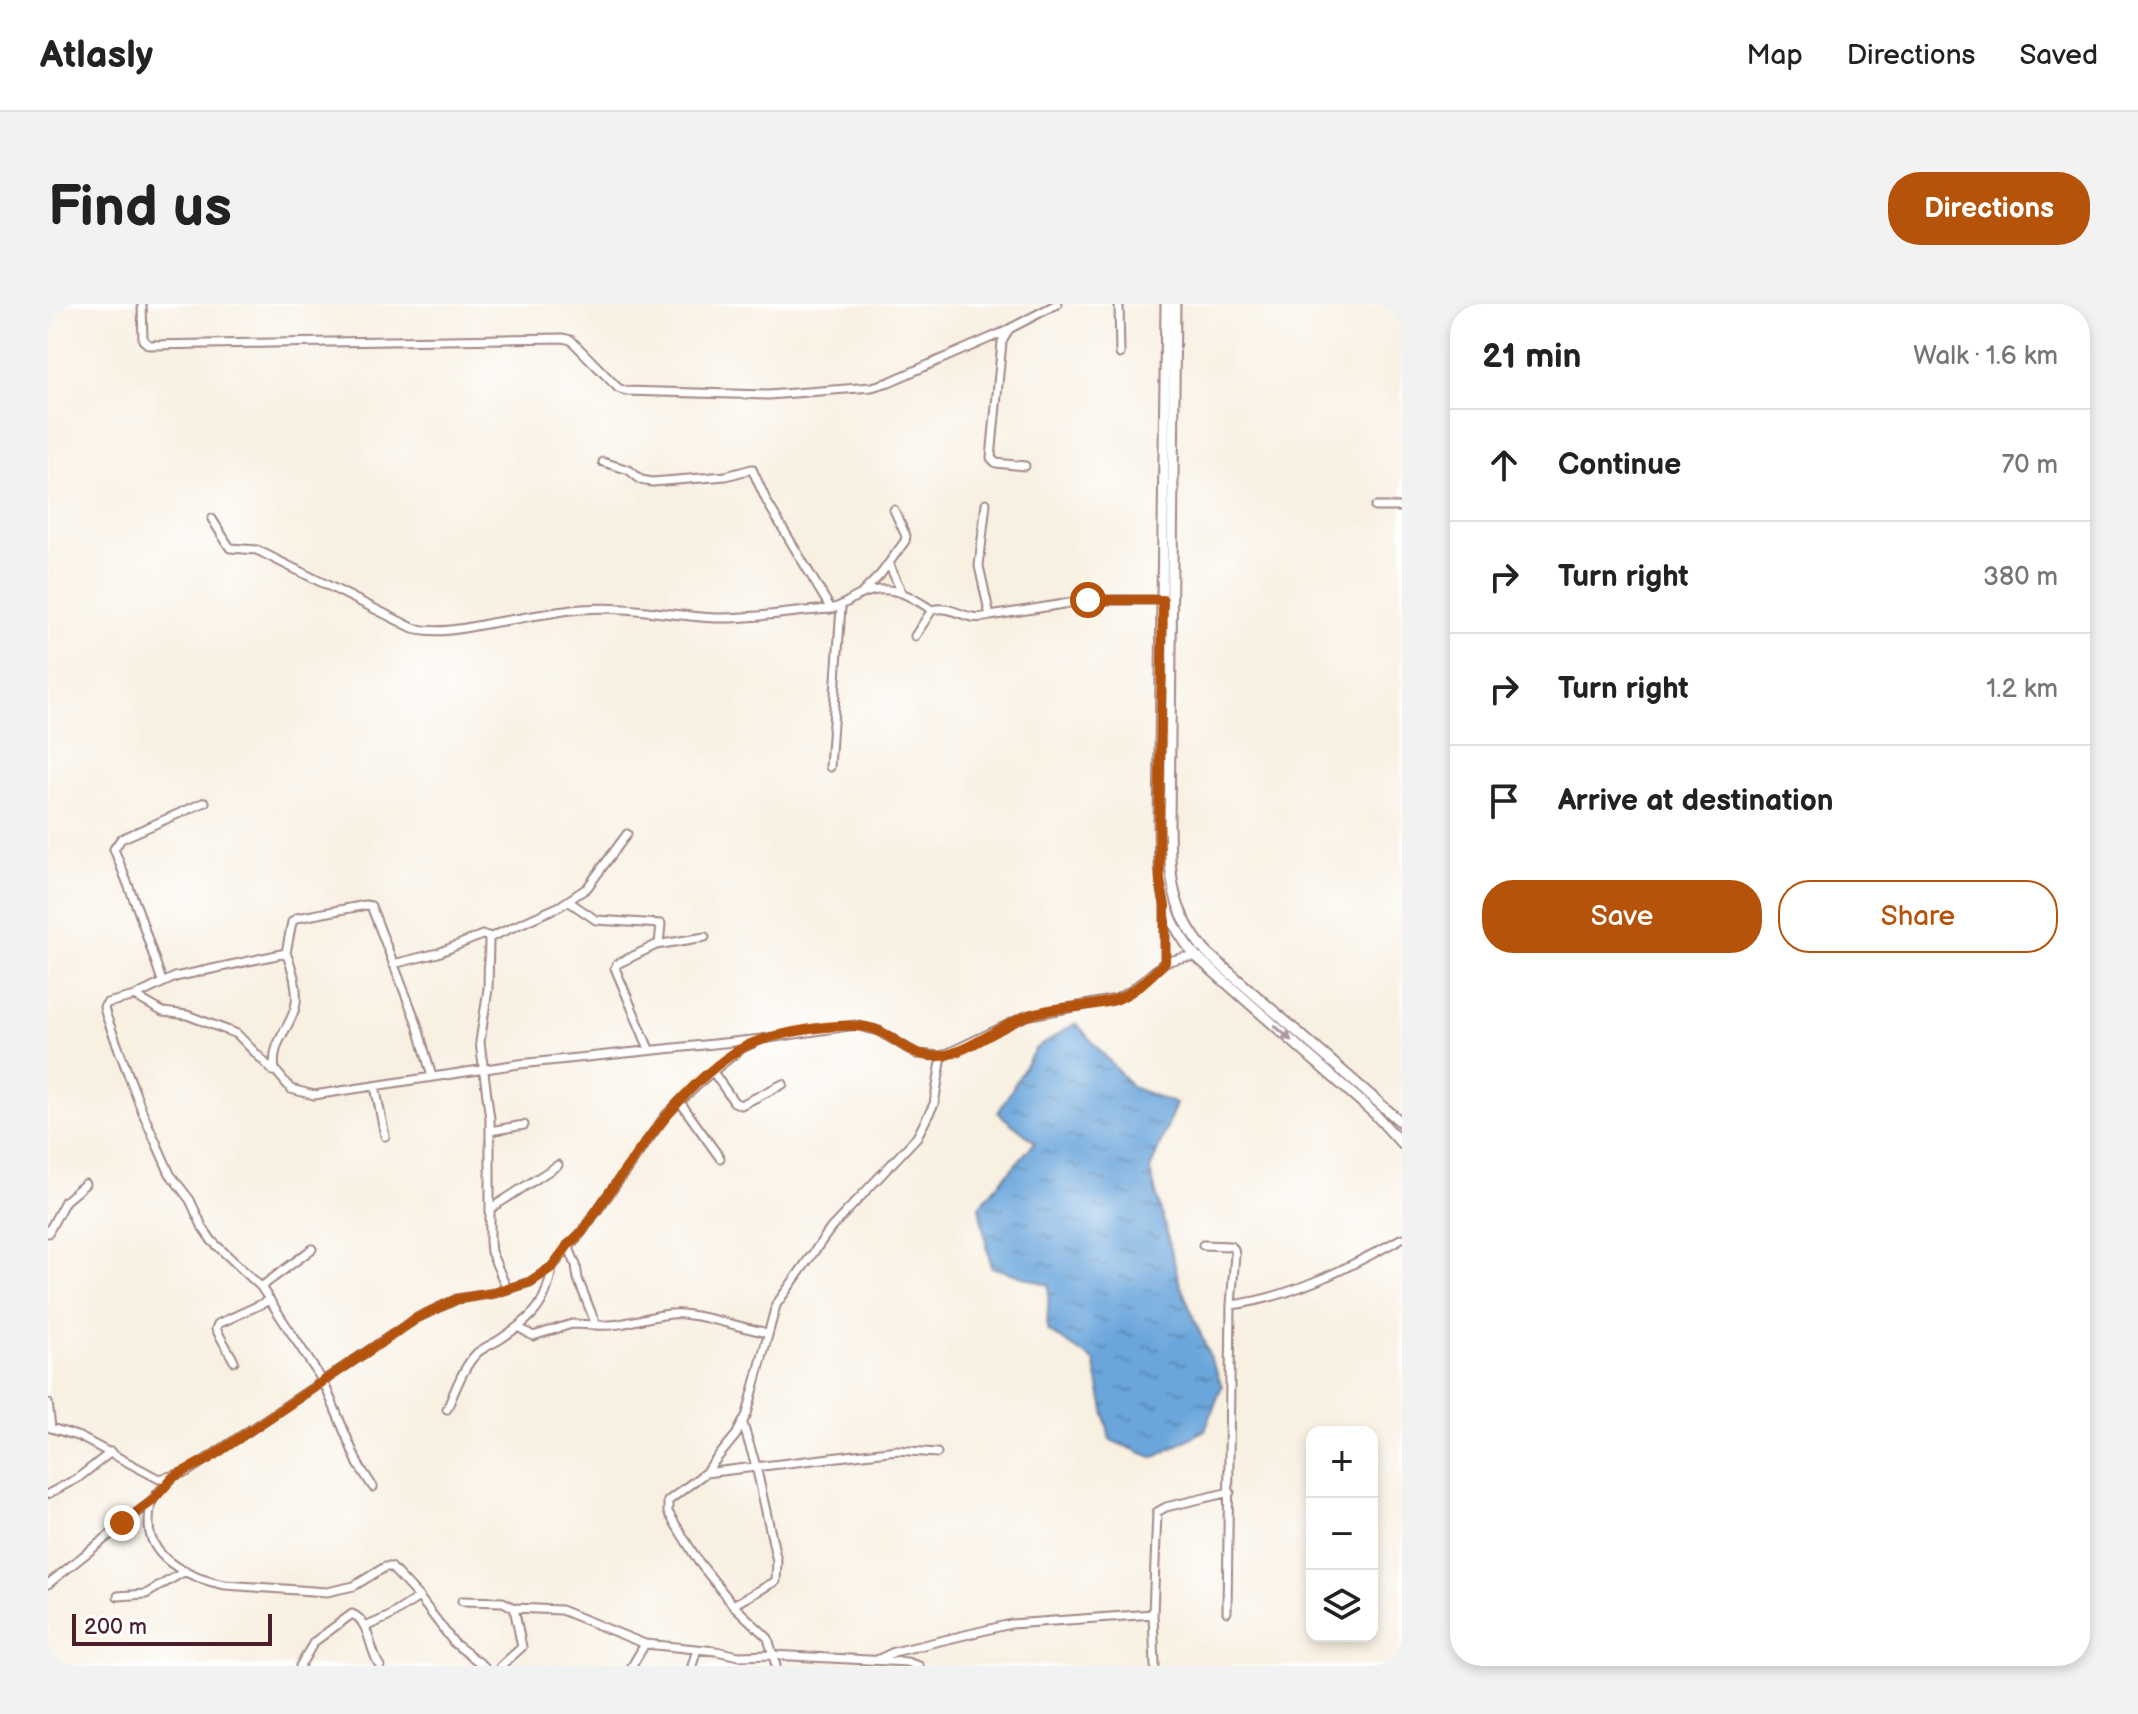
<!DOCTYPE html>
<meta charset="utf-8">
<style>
:root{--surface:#fff;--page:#f2f2f2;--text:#222;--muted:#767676;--line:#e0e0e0;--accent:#b45309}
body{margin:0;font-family:"Balsamiq Sans",sans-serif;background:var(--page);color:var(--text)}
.controls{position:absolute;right:24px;bottom:24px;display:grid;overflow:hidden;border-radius:16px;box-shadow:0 4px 12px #0003}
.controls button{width:72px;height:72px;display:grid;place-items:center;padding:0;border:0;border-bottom:2px solid var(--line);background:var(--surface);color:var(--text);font:40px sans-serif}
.scale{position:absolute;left:24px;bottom:20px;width:200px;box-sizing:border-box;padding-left:8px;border:4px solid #4a1f2b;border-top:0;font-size:22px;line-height:28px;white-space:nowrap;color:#4a1f2b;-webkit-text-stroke:6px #fff;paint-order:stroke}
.stop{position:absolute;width:24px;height:24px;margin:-18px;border:6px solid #b45309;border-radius:50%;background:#fff}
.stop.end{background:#b45309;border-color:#fff;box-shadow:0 2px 8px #0008}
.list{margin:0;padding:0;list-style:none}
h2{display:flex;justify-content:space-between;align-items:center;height:104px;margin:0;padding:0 32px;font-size:34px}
h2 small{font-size:26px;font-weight:400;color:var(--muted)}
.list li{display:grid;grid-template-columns:52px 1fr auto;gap:24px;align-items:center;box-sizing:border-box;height:112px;padding:0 32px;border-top:2px solid var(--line)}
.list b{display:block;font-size:30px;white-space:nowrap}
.list em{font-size:26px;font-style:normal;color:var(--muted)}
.actions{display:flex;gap:16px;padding:24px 32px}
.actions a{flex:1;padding:18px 0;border:2px solid var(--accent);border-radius:32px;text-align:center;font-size:28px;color:var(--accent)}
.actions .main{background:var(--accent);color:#fff}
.icon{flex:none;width:44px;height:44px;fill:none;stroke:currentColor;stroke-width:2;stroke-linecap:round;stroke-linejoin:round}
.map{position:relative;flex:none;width:1354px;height:1362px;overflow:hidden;border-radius:32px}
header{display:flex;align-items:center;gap:48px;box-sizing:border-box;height:112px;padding:0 40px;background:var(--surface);border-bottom:2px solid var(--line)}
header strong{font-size:38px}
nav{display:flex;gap:44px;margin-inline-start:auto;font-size:28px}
.intro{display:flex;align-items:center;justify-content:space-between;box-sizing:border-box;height:192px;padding:0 48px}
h1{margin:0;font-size:56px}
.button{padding:20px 36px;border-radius:32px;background:var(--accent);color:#fff;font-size:28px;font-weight:700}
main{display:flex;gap:48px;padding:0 48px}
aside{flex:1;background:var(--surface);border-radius:32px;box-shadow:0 4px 12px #0003}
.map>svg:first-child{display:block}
.water{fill:url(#water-ripples);stroke:#5a6283;stroke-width:2}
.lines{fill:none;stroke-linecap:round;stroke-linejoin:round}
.minor-casing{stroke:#a18886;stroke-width:11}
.secondary-casing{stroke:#a18886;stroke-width:13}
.minor{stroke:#fff;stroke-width:7}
.secondary{stroke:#fff;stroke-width:9}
.oneway{fill:#ae9aa0}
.route{stroke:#b45309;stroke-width:10}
</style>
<header>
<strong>Atlasly</strong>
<nav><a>Map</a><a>Directions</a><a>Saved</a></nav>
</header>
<div class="intro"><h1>Find us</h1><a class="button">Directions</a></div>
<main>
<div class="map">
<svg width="1354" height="1362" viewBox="0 0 1354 1362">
<defs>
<pattern id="water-ripples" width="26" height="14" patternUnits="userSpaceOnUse" patternTransform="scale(2)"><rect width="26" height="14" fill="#6aa6db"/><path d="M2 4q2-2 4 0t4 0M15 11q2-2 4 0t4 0" fill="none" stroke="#5987b2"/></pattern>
</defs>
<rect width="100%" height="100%" fill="#fff"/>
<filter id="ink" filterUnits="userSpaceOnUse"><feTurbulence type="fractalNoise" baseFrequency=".0125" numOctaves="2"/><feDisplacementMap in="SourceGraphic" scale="16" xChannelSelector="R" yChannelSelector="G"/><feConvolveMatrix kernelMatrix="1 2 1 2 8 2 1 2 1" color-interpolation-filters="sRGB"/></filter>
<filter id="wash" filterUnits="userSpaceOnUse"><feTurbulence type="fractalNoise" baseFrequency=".006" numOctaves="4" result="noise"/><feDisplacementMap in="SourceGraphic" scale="32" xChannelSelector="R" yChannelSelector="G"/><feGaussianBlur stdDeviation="1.8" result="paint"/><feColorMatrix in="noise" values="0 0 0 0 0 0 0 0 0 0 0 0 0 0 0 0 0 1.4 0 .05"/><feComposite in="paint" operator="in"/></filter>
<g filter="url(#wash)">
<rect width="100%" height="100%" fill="#f8f0e1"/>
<!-- water -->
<path class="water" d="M1028,719L1084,783L1128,800L1102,866L1132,980L1174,1082L1157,1126L1106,1154L1062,1136L1046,1057L999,1026L1001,981L943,963L931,902L987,838L950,809L987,745Z"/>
</g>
<g filter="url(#ink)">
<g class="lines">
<defs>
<path id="minor" d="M94,0L95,36L101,41L515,34L523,36L570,84L577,87L720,91L824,83L841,78L958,27
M1071,0L1072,50
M555,158L581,166L593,176L604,178L678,172L704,165L719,198L783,305
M977,162L948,159L943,154L954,38L961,25L1009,0
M938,199L931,262L942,312L1040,296H1115
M1327,203H1354
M164,215L182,244L209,246L365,324C397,332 430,320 461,316C485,312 510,307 534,305C579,301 623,312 668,314C706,315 745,307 783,305C795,302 802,295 812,291C841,278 861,291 884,306C907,300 916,319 942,312
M841,260L853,287
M814,289L832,271L857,237L858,232L846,206
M867,332L884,306
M782,463L793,303
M520,597L548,616L613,620L611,640
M441,634L512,602L539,584L579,530
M238,649L244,618L249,614L318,601L323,602L369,720L384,773
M1117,658V601
M345,660L390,649L434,631L440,632L441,636L440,685L432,738L442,815V938L443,948L459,985
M114,677L90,606L66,545L73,535L157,498
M87,692L115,708L139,711L189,730L225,767
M601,745L567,664L569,660L608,641L657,633
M665,768L686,798L693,801L735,780
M327,782L337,832
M632,798L672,854
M442,827L476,821
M442,905L510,861
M0,929L17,897L37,880
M520,941L528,961L530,975L548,1021C577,1024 605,1008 634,1010C660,1012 694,1024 720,1029
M1155,941L1182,942L1186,945L1187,950L1183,1001L1179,1308
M213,983L264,945
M1183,1001C1242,994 1302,963 1354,934
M470,1023L485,1032L524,1020L548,1021
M186,1057L168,1025L170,1020L222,996
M0,1099L3,1124
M399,1105C407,1087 415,1063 429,1049C435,1044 444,1040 451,1036C484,1014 498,1003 504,963
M0,1123L32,1133L111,1175L139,1168L369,1014L409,995L447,989L482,978L504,963L533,929L618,811L658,773L694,744L714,735L807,721L831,727L869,750L894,752L978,712L1068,695L1084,686L1117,658L1137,653H1149
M657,1169L849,1146L889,1149
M125,1173C119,1180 108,1189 104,1197C101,1204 101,1215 101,1223C104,1258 146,1275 177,1281L279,1288L306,1282L337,1263H343L371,1293
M325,1183L310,1160L276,1079L213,983L164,937L155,924L142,896L122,870L94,807L58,711L56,703L59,699L87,692L127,673L238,649C244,662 250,684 248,699C245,723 222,736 227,766L243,785L266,791L471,760L714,735
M0,1190L30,1174L63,1148
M0,1280L103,1198
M70,1292L98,1290L137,1267
M414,1297L455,1298L466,1304L513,1306L597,1340L668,1347L691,1352L724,1351L859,1358L871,1362
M685,1301L728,1277L729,1257L708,1162L695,1120
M317,1323L340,1313L371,1293L406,1339L436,1362
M829,1356L846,1348L963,1320L1105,1310
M252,1362L266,1338L304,1310C322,1317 321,1347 332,1362
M453,1362L474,1343L466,1304
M584,1362L597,1340
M644,1362L649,1345
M728,1362L720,1334L685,1301L650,1257L620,1208V1197L657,1169L688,1131L699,1110L728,1001L783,924L869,833L886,800L894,752
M1107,1362L1105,1310L1109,1208L1118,1203L1182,1188"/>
<path id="secondary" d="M1118,0L1111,520C1112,574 1111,611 1149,653L1326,809L1354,840
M1127,0L1121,520C1122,574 1122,605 1158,648L1354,819"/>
</defs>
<!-- minor casing -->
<use href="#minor" class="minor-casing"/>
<!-- secondary casing -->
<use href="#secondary" class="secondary-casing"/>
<!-- minor -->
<use href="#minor" class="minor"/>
<!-- secondary -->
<use href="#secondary" class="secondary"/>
</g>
<!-- one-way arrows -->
<defs><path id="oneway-solid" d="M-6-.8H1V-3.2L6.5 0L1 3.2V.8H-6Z" transform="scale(2)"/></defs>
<use class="oneway" href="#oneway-solid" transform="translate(1235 729) rotate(42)"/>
</g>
<g class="lines" filter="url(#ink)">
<!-- route -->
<path class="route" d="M74,1219L103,1198L125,1173L160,1155L369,1014L409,995L447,989L482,978L504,963L520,941L533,929C576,869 630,780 696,743C722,729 804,714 831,727C853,738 865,754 892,752C917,750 954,721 979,712C1008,701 1041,705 1069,695C1087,688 1103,672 1117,658V601L1112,576L1111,520L1115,296H1040"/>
</g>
</svg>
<div class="controls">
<button>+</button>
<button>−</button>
<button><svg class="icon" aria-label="layers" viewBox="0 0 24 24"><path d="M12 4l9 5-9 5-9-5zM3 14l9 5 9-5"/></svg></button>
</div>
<div class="scale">200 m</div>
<div class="stop" style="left:1040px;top:296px"></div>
<div class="stop end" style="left:74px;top:1219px"></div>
</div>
<aside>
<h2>21 min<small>Walk · 1.6 km</small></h2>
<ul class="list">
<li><svg class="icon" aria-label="ahead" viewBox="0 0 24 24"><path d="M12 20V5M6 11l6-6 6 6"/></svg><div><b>Continue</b></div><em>70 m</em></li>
<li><svg class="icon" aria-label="right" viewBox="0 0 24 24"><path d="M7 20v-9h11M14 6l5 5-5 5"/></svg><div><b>Turn right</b></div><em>380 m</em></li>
<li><svg class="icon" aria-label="right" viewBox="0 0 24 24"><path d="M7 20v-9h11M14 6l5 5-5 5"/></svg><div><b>Turn right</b></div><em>1.2 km</em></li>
<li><svg class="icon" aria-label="arrive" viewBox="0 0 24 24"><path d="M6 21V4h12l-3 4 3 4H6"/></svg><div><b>Arrive at destination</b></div></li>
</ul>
<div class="actions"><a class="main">Save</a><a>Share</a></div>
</aside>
</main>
